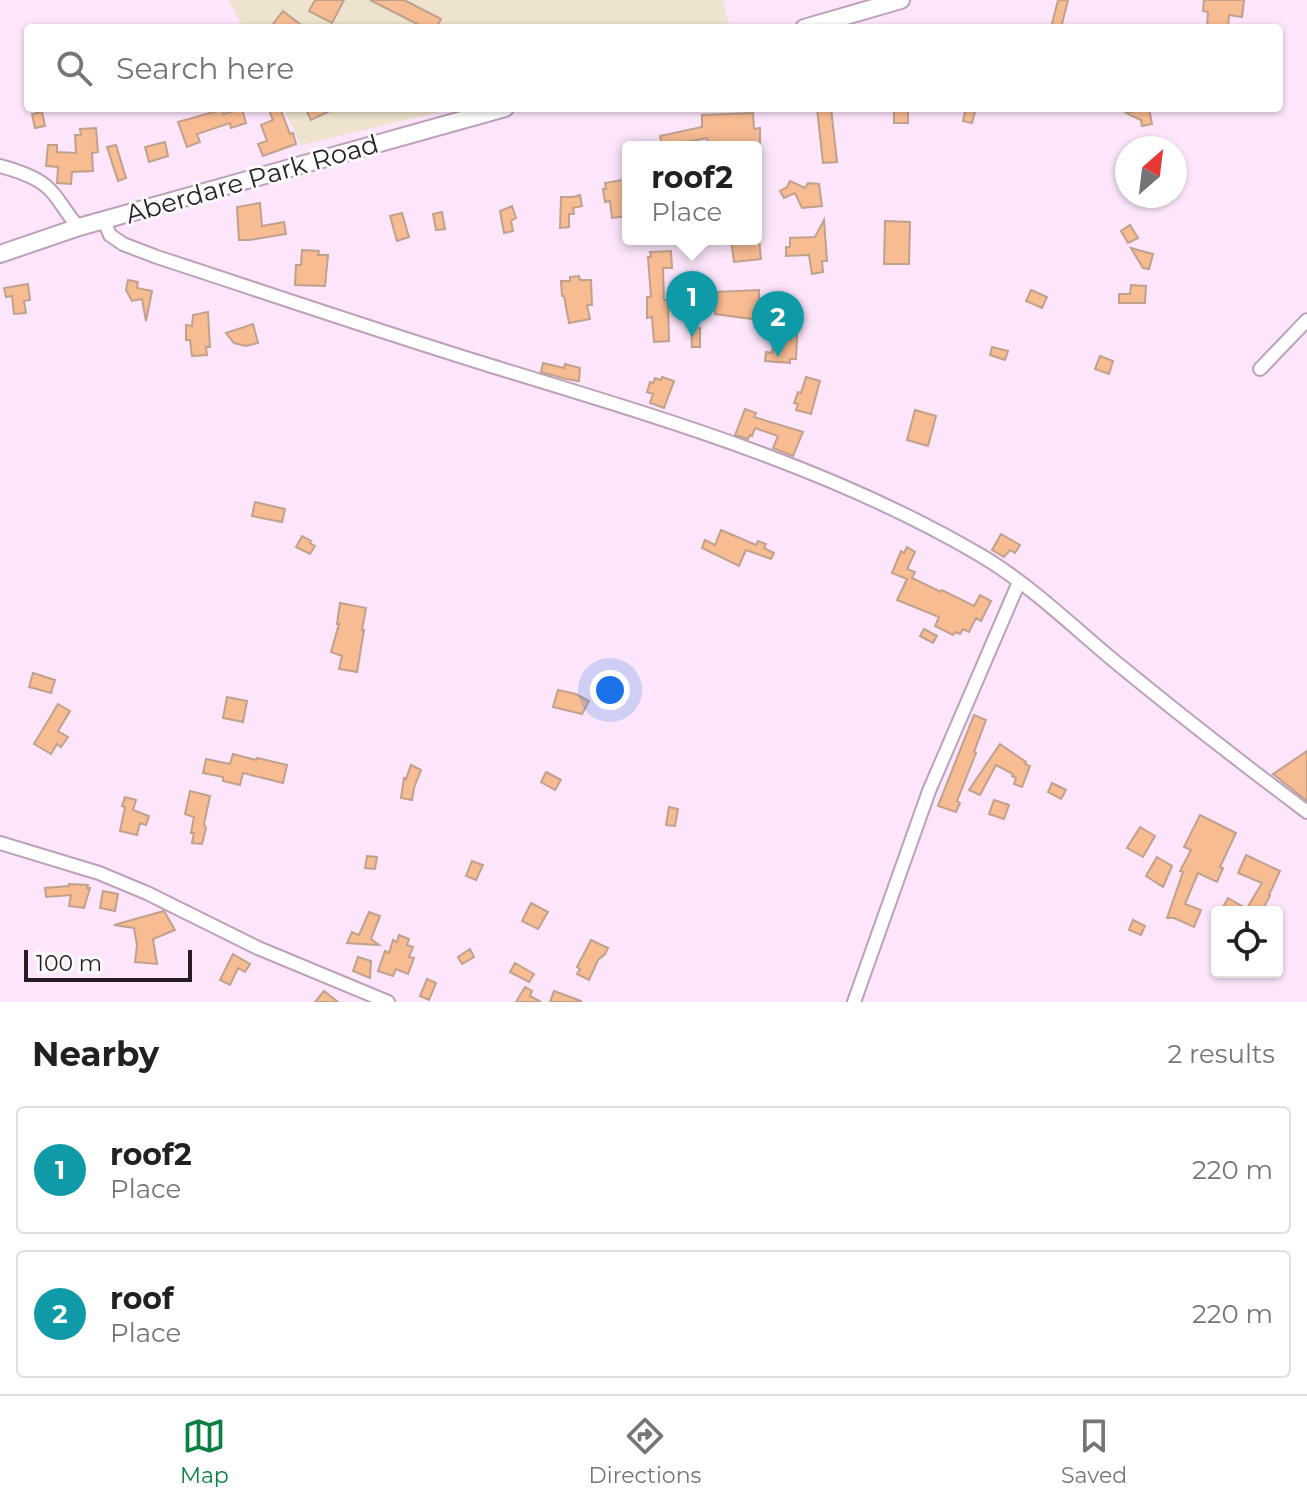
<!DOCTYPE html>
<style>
:root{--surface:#fff;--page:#f2f2f2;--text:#202124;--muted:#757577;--line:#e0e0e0;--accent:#0b8043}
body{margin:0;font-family:Montserrat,sans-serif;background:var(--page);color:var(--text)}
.controls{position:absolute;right:24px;bottom:24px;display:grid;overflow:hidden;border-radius:8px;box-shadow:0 2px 6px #0004}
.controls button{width:72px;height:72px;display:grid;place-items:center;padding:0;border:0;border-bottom:2px solid var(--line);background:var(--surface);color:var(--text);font:40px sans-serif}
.compass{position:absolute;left:1115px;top:136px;width:72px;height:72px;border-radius:50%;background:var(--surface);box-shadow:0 2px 6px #0004;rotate:28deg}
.scale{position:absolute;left:24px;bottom:20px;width:168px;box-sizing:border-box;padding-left:8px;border:4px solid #281d27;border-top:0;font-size:22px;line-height:28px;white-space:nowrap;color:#281d27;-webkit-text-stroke:6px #fbfbfb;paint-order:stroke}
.you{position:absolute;left:610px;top:690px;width:28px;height:28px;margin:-20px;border:6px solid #fff;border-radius:50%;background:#1a73e8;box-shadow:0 0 0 12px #1a73e833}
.badge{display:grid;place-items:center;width:52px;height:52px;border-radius:50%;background:var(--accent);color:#fff;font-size:26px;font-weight:700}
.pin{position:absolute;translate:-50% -66px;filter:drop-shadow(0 2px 4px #0008)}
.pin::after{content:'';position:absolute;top:42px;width:28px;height:24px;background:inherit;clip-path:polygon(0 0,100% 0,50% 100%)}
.popup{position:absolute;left:622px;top:141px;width:140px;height:104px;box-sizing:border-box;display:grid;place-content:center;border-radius:8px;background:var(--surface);filter:drop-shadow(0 2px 6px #0005);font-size:26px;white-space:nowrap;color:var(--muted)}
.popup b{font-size:30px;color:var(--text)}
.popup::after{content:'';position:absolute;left:50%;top:100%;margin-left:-16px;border:16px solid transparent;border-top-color:var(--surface)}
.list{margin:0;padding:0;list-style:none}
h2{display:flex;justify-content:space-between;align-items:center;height:104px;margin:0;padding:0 32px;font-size:34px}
h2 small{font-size:26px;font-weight:400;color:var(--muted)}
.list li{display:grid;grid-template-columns:52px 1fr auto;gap:24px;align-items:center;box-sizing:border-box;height:128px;margin:0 16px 16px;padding:0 16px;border:2px solid var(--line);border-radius:8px}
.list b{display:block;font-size:30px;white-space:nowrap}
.list p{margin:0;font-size:26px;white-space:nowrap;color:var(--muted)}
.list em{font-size:26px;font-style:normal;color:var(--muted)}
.icon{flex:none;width:44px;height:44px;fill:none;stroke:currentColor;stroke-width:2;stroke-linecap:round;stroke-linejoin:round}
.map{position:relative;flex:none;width:1307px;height:1002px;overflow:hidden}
.search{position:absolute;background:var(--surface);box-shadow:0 2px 6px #0004;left:24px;right:24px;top:24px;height:88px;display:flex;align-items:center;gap:20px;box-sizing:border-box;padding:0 28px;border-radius:8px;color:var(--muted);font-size:30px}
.sheet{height:392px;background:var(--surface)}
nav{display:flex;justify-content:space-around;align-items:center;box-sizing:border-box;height:112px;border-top:2px solid var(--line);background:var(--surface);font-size:22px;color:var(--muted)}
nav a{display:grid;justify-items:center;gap:4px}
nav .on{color:var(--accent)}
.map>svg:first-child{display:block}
.education{fill:#eee3ce}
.building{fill:#f8bc93;stroke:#c0a18c;stroke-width:2}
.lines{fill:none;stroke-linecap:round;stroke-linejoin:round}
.minor-casing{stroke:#bca1bb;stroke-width:16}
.tertiary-casing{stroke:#bca1bb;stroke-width:20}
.minor{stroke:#fff;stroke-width:12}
.tertiary{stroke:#fff;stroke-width:16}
.labels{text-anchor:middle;stroke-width:6;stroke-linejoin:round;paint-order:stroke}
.street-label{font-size:26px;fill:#281d27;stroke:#fbfbfb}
</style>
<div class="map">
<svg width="1307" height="1002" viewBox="0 0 1307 1002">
<rect width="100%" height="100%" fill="#fde6fb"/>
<!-- education -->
<path class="education" d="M229,0H723L730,28H243Z
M283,108H456L301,145Z"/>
<!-- building -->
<path class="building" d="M315,0H344L332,23L309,11Z
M370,0H404L441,19L436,28H425Z
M1058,0H1068L1061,28H1051Z
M1204,0H1244L1242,17L1229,15L1228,28H1207L1208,12L1203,11Z
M283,11L305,28H278L273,24Z
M268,108H280L290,134L293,133L296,144L263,156L258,144L267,141L261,125L273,120Z
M305,108H336L311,120Z
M817,108H831L837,162L823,163Z
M894,108H908V123H894Z
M966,108H976L972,123L963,121Z
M1149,108L1152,124L1142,126L1141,120L1126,113Z
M242,109L246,123L231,128L230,123L197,134L200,142L187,147L178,122L221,110L223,114Z
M42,112L45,126L35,128L32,114Z
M753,113L754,129L760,128V146L708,147L707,138L662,147L660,136L702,127V115Z
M96,128L98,152L92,153L93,171L72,172L71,184L57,183L58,167L46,166L48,145H57V152L76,153L75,135H81L80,129Z
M165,142L168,156L149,162L145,147Z
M116,145L126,178L118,181L107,147Z
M628,179V216L612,218L610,201L605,202L603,189H606L605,183Z
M790,181L805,188L808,183L819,184L822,206L802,208L795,193L784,198L780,191L787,187Z
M580,195L582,206L573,208L574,214H569V227L560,228L561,197H573Z
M260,203L262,226L284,222L286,234L249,240H239L237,207Z
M512,206L516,218L511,221L513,231L504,233L500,211Z
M442,212L445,229L436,230L433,214Z
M402,213L409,237L397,241L390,216Z
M824,220L827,261H822L823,272L812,274L809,255L786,256V247H790V238L815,237Z
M885,221L910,222L909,264H884Z
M1130,225L1138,238L1128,243L1121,231Z
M731,239H759L761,259L734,262Z
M1131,248L1153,254L1149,269L1143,268Z
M302,250L319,251L318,255H328L325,286L295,285L296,265H301Z
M671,251L672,268H663L664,300H668L669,341L654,342L652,317L647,318V297H651L648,257H651L650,252Z
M579,276L580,280H591L592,305H587L590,319L569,323L564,296H562L561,281H570V277Z
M128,280L138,282L137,288L152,291L146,321L142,299L132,301L126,290Z
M28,284L30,300L24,301L26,313L14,314L12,296L6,297L4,288Z
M1131,285L1146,286L1145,303H1119V294H1130Z
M759,290L760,320L715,314V292Z
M1031,290L1047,297L1042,308L1026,301Z
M691,297H699L695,322L688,321Z
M208,312L210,347H206L207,355L192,356L190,340H186V325L192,326L193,315Z
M253,324L258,343L246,346L234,343L226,333Z
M691,328H700V347H692Z
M776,333L797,335L796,359H790V363L765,361L766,352L772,353L773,347H775Z
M992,347L1008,351L1005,360L990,355Z
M1100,356L1113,361L1109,374L1095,369Z
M543,363L564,368L565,364L580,368L579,381L566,379L541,372Z
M662,377L674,381L664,408L650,403L653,394L647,392L650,382L653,383L655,378L661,380Z
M806,377L820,381L811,414L796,410L798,404L794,403L798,392L801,393Z
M745,409L756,413L754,417L803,432L793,456L773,448L778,436L755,428L752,436L750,435L748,439L735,435Z
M915,410L936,416L928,446L907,440Z
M255,502L285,509L282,522L252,516Z
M721,530L756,545L758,541L766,544L764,548L774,553L771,559L746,550L739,566L702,548L705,540L715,545Z
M1001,534L1020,545L1015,553L1010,550L1004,557L992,550Z
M302,536L311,541L310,543L315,546L310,554L296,547Z
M907,547L915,552L907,569L915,572L912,578L941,592L942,590L974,606L980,595L991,601L981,621L976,618L969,632L963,629L960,634L955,632L953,635L935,626L939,617L897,600L907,579L892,573L901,551L904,553Z
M340,603L366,608L362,630H364L357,672L339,669L342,656L331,652L339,624H337Z
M924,629L937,636L933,643L920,636Z
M33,673L55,680L51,693L29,687Z
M558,690L576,694L589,701L582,714L553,707Z
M227,697L247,701L243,722L223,718Z
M58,704L70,711L58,731L68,737L61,747L57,744L51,754L34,744Z
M974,715L986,720L974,752L976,753L957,801L960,803L956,812L938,806Z
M1000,744L1026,762L1025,764L1030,766L1022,787L1014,784L1016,778L1012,776L1013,774L996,765L980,795L969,790Z
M1307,751V801L1273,774Z
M233,754L256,760L257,758L287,765L283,783L243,773L240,785L223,781V777L203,773L206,759L230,764Z
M411,765L421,770L414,788L412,800L401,798L404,778L406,779Z
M546,772L561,780L555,790L541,782Z
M1052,783L1066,790L1061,799L1048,792Z
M190,791L210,796L204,824L206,828L202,844L192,843L194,833H191L194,817L185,814Z
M125,797L136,800L133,810L149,816L146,825L140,823L137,835L120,831L125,807L122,806Z
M994,800L1009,805L1004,819L989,814Z
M669,807L678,809L675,826L666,825Z
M1200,815L1236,833L1220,867L1223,868L1217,882L1198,873L1185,904L1201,910L1194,927L1174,918H1167L1183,872L1180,871L1191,850L1184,847Z
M1140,827L1155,836L1143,857L1127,848Z
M1246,855L1280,871L1269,895L1270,896L1261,912H1255L1247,908L1262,883L1238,873Z
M367,856L377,857L375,869L365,868Z
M1157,857L1172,866L1163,887L1146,876Z
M472,861L483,865L476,880L466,876Z
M69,884L88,885L87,888H90L84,908L69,906L71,895L46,897L45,888L69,886Z
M103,891L118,894L115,911L100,908Z
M1228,898L1252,912H1220Z
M531,903L548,912L538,929L522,921Z
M164,911L175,930L153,939L157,964L135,962L137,945L134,928L114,925Z
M369,912L380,916L371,939L379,945L347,943L352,932L359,935Z
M1133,920L1145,926L1141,935L1129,930Z
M399,935L409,939L407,945L413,947L409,957L414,958L408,974L396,969L393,976L378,971L385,951L389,953L393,940L397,942Z
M591,940L608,948L605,954L598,960L589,980L577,974L580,969L577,967Z
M470,949L474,957L462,964L458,957Z
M233,954L250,964L245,972L238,968L230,985L220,980Z
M358,957L371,961L370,978L353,971Z
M515,963L534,974L529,982L510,972Z
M427,979L436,983L429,1000L420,996Z
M525,987L532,991L530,996L541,1002H516Z
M324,991L338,1002H315Z
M554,991L581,1001V1002H550Z"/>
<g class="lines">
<defs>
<path id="minor" d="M0,166C15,170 35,176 47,187C60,198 66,215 79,227
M104,221L110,235L123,244L157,257C267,293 375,330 485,364C654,416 827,465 980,555C1031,585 1073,627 1118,664C1180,715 1243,764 1307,812
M1260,369L1307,320
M0,843L99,873L147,893L258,948L388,1002
M854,1002L929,791L1019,582"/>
<path id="tertiary" d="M804,28L901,0
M0,254L79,227L505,108"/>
</defs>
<!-- minor casing -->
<use href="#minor" class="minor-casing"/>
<!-- tertiary casing -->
<use href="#tertiary" class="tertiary-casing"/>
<!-- minor -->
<use href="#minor" class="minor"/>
<!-- tertiary -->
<use href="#tertiary" class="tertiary"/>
</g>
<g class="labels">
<!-- street labels -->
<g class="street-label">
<text transform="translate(252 179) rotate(-16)" y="9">Aberdare Park Road</text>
</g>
</g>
</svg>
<div class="controls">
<button><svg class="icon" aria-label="locate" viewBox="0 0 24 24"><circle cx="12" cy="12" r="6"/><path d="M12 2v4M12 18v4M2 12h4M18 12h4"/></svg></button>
</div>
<svg class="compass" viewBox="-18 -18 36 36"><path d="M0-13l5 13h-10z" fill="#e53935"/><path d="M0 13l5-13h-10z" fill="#757577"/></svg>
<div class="scale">100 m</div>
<div class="you"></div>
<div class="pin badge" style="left:692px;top:337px;background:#0f9aa8">1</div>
<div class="popup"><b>roof2</b>Place</div>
<div class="pin badge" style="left:778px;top:357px;background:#0f9aa8">2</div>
<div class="search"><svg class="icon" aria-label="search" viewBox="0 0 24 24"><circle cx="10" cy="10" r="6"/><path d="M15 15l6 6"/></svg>Search here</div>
</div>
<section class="sheet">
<h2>Nearby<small>2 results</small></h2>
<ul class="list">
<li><span class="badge" style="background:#0f9aa8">1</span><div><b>roof2</b><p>Place</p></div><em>220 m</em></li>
<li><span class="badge" style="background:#0f9aa8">2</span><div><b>roof</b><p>Place</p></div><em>220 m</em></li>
</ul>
</section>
<nav>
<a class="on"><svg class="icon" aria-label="map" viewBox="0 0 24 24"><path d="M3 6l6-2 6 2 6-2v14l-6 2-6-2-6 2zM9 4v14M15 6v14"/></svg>Map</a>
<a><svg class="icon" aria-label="directions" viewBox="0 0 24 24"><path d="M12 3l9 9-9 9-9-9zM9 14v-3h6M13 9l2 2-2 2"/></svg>Directions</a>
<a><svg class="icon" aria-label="saved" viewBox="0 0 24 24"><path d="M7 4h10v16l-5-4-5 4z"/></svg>Saved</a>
</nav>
